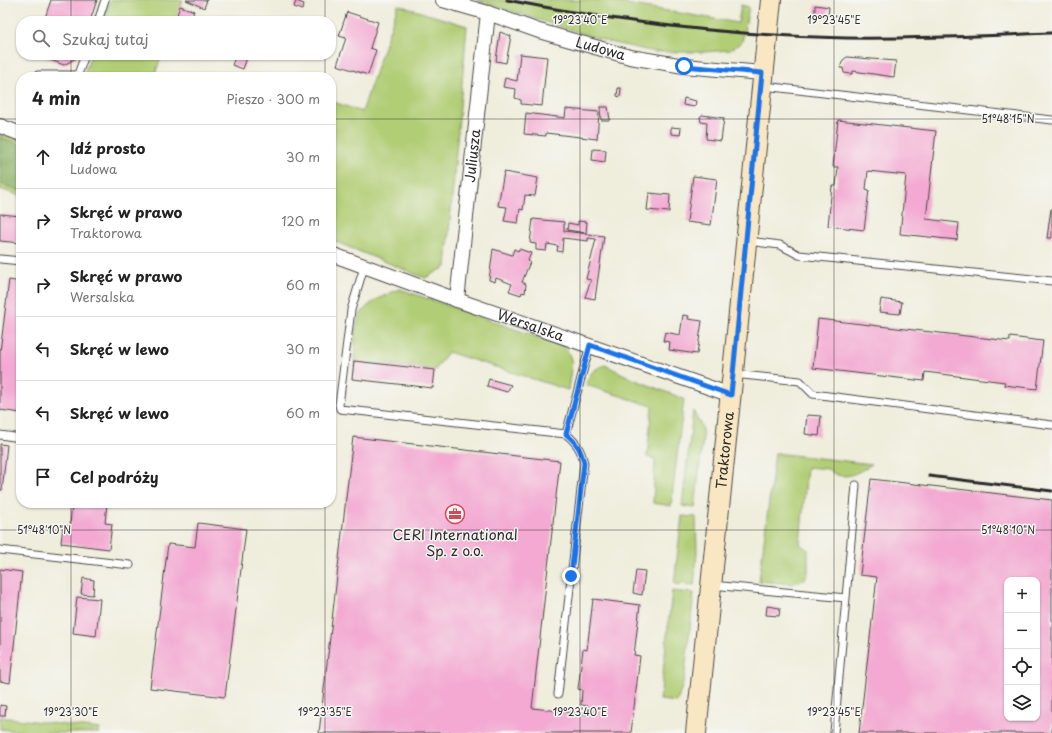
<!DOCTYPE html>
<html lang="pl">
<meta charset="utf-8">
<style>
:root{--surface:#fff;--page:#f2f2f2;--text:#222;--muted:#767676;--line:#e0e0e0}
body{margin:0;font-family:"Playpen Sans",sans-serif;background:var(--page);color:var(--text)}
.controls{position:absolute;right:12px;bottom:12px;display:grid;overflow:hidden;border-radius:8px;box-shadow:0 1px 3px #0004}
.controls button{width:36px;height:36px;display:grid;place-items:center;padding:0;border:0;border-bottom:1px solid var(--line);background:var(--surface);color:var(--text);font:20px sans-serif}
.stop{position:absolute;width:12px;height:12px;margin:-9px;border:3px solid #1a73e8;border-radius:50%;background:#fff}
.stop.end{background:#1a73e8;border-color:#fff;box-shadow:0 1px 4px #0008}
.list{margin:0;padding:0;list-style:none}
h2{display:flex;justify-content:space-between;align-items:center;height:52px;margin:0;padding:0 16px;font-size:17px}
h2 small{font-size:13px;font-weight:400;color:var(--muted)}
.list li{display:grid;grid-template-columns:26px 1fr auto;gap:12px;align-items:center;box-sizing:border-box;height:64px;padding:0 16px;border-top:1px solid var(--line)}
.list b{display:block;font-size:15px;white-space:nowrap}
.list p{margin:0;font-size:13px;white-space:nowrap;color:var(--muted)}
.list em{font-size:13px;font-style:normal;color:var(--muted)}
.icon{flex:none;width:22px;height:22px;fill:none;stroke:currentColor;stroke-width:2;stroke-linecap:round;stroke-linejoin:round}
.map{position:relative;flex:none;width:1052px;height:733px;overflow:hidden}
.search{position:absolute;background:var(--surface);box-shadow:0 1px 3px #0004;left:16px;top:16px;width:320px;height:44px;display:flex;align-items:center;gap:10px;box-sizing:border-box;padding:0 14px;border-radius:16px;color:var(--muted);font-size:15px}
.panel{position:absolute;background:var(--surface);box-shadow:0 1px 3px #0004;left:16px;top:72px;width:320px;height:436px;border-radius:16px}
.map>svg:first-child{display:block}
.green{fill:#b1cd74;stroke:#6e7c50}
.forest{fill:#8cb066;stroke:#5c6e48}
.building{fill:#f3a9d1;fill-rule:evenodd}
.lines{fill:none;stroke-linecap:round;stroke-linejoin:round}
.lane-casing{stroke:#484845;stroke-width:9}
.street-casing{stroke:#484845;stroke-width:16}
.secondary-casing{stroke:#484845;stroke-width:22}
.lane{stroke:#fff;stroke-width:7}
.street{stroke:#fff;stroke-width:14}
.secondary{stroke:#f9e7c3;stroke-width:20}
.rail{stroke:#2b2b2b;stroke-width:3}
.route{stroke:#1a73e8;stroke-width:5}
.ticks{fill:none;stroke:#2b2b2b;stroke-width:1;stroke-opacity:0.45}
.labels{text-anchor:middle;stroke-width:3;stroke-linejoin:round;paint-order:stroke}
.street-label{font-size:14px;fill:#2b2b2b;stroke:#f6f6f2}
.poi-label{font-size:14px;fill:#2b2b2b;stroke:#f6f6f2}
.ticks-label{font-size:10px;text-anchor:middle;fill:#2b2b2b;stroke:#f6f6f2;stroke-width:3;stroke-linejoin:round;paint-order:stroke}
</style>
<div class="map">
<svg width="1052" height="733" viewBox="0 0 1052 733">
<rect width="100%" height="100%" fill="#f6f6f2"/>
<filter id="ink" filterUnits="userSpaceOnUse"><feTurbulence type="fractalNoise" baseFrequency=".025" numOctaves="2"/><feDisplacementMap in="SourceGraphic" scale="8" xChannelSelector="R" yChannelSelector="G"/><feConvolveMatrix kernelMatrix="1 2 1 2 8 2 1 2 1" color-interpolation-filters="sRGB"/></filter>
<filter id="wash" filterUnits="userSpaceOnUse"><feTurbulence type="fractalNoise" baseFrequency=".012" numOctaves="4" result="noise"/><feDisplacementMap in="SourceGraphic" scale="16" xChannelSelector="R" yChannelSelector="G"/><feGaussianBlur stdDeviation="0.9" result="paint"/><feColorMatrix in="noise" values="0 0 0 0 0 0 0 0 0 0 0 0 0 0 0 0 0 1.4 0 .05"/><feComposite in="paint" operator="in"/></filter>
<g filter="url(#wash)">
<rect width="100%" height="100%" fill="#efeddb"/>
<!-- green -->
<path class="green" d="M110,0H183L175,21H103Z
M476,0H603L738,23L741,5L749,7L742,42L730,50L703,52H655L609,42Z
M398,5L467,26L446,267L425,278L331,240V101L362,112Z
M91,55H162L154,77H83Z
M0,133L21,141V196L0,189Z
M400,289L566,347L572,362L568,390L448,352L435,370L354,361C355,348 354,332 358,320C363,304 386,294 400,289Z
M605,365L633,379L684,399L671,506L653,503L655,459L647,457L652,406L586,385C589,373 594,369 605,365Z
M693,411L702,427L703,438L695,508L682,506Z
M775,453L872,464C858,473 842,483 828,469L807,467L800,544L808,550V573L804,580L791,584L759,581Z
M682,516L696,517L697,552L694,585L674,584Z
M672,591L694,593L684,681L677,702L660,700Z
M0,717L100,729L99,733H31L0,729Z"/>
<!-- forest -->
<path class="forest" d="M0,137L21,145V191L0,184Z"/>
<g id="blocks">
<!-- building -->
<path class="building" d="M51,0H97L90,21H44Z
M186,0H207L204,8Z
M296,1L304,4L302,10L294,7Z
M815,5L829,7L828,17L815,16Z
M180,6L194,11L191,21L185,18L184,21H175Z
M347,12L378,22L370,48L376,50L368,75L337,65L346,38L339,36Z
M500,32L511,36L506,63L496,61Z
M520,54L547,57L542,106L521,104V100L515,98L516,89L503,87L505,78L517,81Z
M37,55H77L76,58L64,65Z
M236,55H248L243,69L232,65Z
M264,55H276L275,59Z
M847,57L896,61L894,77L853,71L852,74L844,73L843,68H840L843,60Z
M618,88H621L620,97L617,96Z
M684,98L696,101L695,107L683,105Z
M600,107H608L610,120H601Z
M566,109L599,112L597,139L546,133V136L524,134L526,113L565,118Z
M702,115L724,118L721,141L706,139L707,123L701,122L700,117Z
M838,120L936,131L926,219L959,223L957,240L900,234L906,175L868,171L866,189L869,190L864,230L828,226L832,186H836L838,167H833Z
M671,127L681,128L680,135L671,134Z
M593,149L606,150L605,162L592,160Z
M504,172L538,178L535,196L525,195L523,210L520,209L518,223L504,221L507,207L498,206Z
M693,176L717,179L711,225L687,222Z
M649,193L670,195L669,212L647,210Z
M1051,209H1052V238H1047Z
M0,214L21,216V243L0,241Z
M533,219L564,222V231L604,236L595,299L585,297L591,280L586,279L596,239L588,238V241L563,238L562,252L557,251L558,246L547,244L546,251L536,250V244L530,243Z
M578,221L587,222L586,233L567,230L568,223L578,225Z
M493,249L512,255L514,249L518,251L519,249L531,253L528,261L530,262L522,282L526,284L525,293L522,292L521,295L509,291L512,284L496,278L495,282L489,280Z
M9,280L21,282V413L0,410V352Z
M881,299L902,302L900,314L879,312Z
M683,315L689,316L688,319L702,321L697,354L669,350L670,342L663,341L665,332L680,335Z
M818,319L1010,341V337L1043,341L1037,389L1004,385L1005,382L925,372L924,381L813,368Z
M354,361L435,370L433,388L352,379Z
M489,379L511,385L507,392L487,386Z
M807,415L821,416L819,436L805,434Z
M353,437L560,461L532,708L587,714L588,706L581,705L582,690L578,689L583,649L587,650L593,599L640,605L634,655L640,656L631,733H319Z
M0,444L7,445L2,490H0Z
M871,479L1052,500V733H859L877,577L860,575ZM1007,580H1037V718H1007Z
M72,503H107L105,523L112,524L109,549L61,543L63,526H70Z
M198,523L246,529L225,697L150,688L168,544L195,547Z
M0,569L22,572L10,683L0,681Z
M636,570L645,571L642,595L633,593Z
M83,578L94,580L93,595L81,594Z
M77,597L100,599L96,636L73,633Z
M767,606L780,608L779,616L766,615Z
M0,705L6,706L5,716H0Z"/>
</g>
</g>
<g filter="url(#ink)">
<use href="#blocks" fill-opacity="0" stroke="#484845" stroke-width="1"/>
<g class="lines">
<defs>
<path id="lane" d="M98,21L105,0
M37,77L38,75H78
M77,77L85,55
M764,86L1052,120
M748,241L780,245L799,255L1052,281
M0,259L21,261
M364,267L351,310L339,405L340,409L566,434L590,345
M733,374L800,381L813,394L1052,425
M0,435L21,438
M0,550L130,565
M712,585L846,598
M558,694L584,463C581,450 577,443 566,434
M834,733L856,485"/>
<g id="street">
<path id="s1" d="M443,0L488,13L539,31L630,57L684,66L762,73"/>
<path d="M0,126L21,134"/>
<path id="s2" d="M331,254L457,300L731,395"/>
<path id="s3" d="M457,300L488,13"/>
</g>
<g id="secondary">
<path id="s4" d="M696,733L771,0"/>
</g>
</defs>
<!-- lane casing -->
<use href="#lane" class="lane-casing"/>
<!-- street casing -->
<use href="#street" class="street-casing"/>
<!-- secondary casing -->
<use href="#secondary" class="secondary-casing"/>
<!-- lane -->
<use href="#lane" class="lane"/>
<!-- street -->
<use href="#street" class="street"/>
<!-- secondary -->
<use href="#secondary" class="secondary"/>
<!-- rail -->
<path class="rail" d="M507,0C618,22 732,36 846,38C915,39 983,36 1052,33
M929,476L1052,491"/>
</g>
</g>
<g class="lines" filter="url(#ink)">
<!-- route -->
<path class="route" d="M571,576L584,463C581,450 577,443 566,434L590,345L731,395L762,73L684,66"/>
</g>
<!-- ticks -->
<path class="ticks" d="M71,0V21M325,0V21M580,0V733M834,0V733M71,55V77M325,55V77M0,119H21M331,119H1052M71,503V733M325,503V733M0,530H1052"/>
<!-- icons -->
<defs>
<symbol id="office-ring" viewBox="-11 -11 22 22"><circle r="9.5" fill="#f6f6f2" stroke="#d1495b" stroke-width="1.5"/><path d="M-6-3h4V-5.5h4V-3h4V5H-6ZM-1-4.5V-3h2v-1.5ZM-6 0V1H6V0Z" fill="#d1495b"/></symbol>
</defs>
<g fill-rule="evenodd">
<use href="#office-ring" x="444" y="503" width="22" height="22"/>
</g>
<g class="labels">
<!-- street labels -->
<g class="street-label">
<text dy="5" stroke="none"><textPath href="#s1" startOffset="165">Ludowa</textPath></text>
<text dy="5" stroke="none"><textPath href="#s3" startOffset="145">Juliusza</textPath></text>
<text dy="5" stroke="none"><textPath href="#s2" startOffset="212">Wersalska</textPath></text>
<text dy="5" stroke="none"><textPath href="#s4" startOffset="284">Traktorowa</textPath></text>
</g>
<!-- poi labels -->
<g class="poi-label">
<text x="455" y="540">CERI International<tspan x="455" dy="16">Sp. z o.o.</tspan></text>
</g>
</g>
<g class="ticks-label">
<text x="580" y="24">19°23'40"E</text>
<text x="834" y="24">19°23'45"E</text>
<text x="1008" y="123">51°48'15"N</text>
<text x="44" y="534">51°48'10"N</text>
<text x="1008" y="534">51°48'10"N</text>
<text x="71" y="716">19°23'30"E</text>
<text x="325" y="716">19°23'35"E</text>
<text x="580" y="716">19°23'40"E</text>
<text x="834" y="716">19°23'45"E</text>
</g>
</svg>
<div class="controls">
<button>+</button>
<button>−</button>
<button><svg class="icon" aria-label="locate" viewBox="0 0 24 24"><circle cx="12" cy="12" r="6"/><path d="M12 2v4M12 18v4M2 12h4M18 12h4"/></svg></button>
<button><svg class="icon" aria-label="layers" viewBox="0 0 24 24"><path d="M12 4l9 5-9 5-9-5zM3 14l9 5 9-5"/></svg></button>
</div>
<div class="stop" style="left:684px;top:66px"></div>
<div class="stop end" style="left:571px;top:576px"></div>
<div class="search"><svg class="icon" aria-label="search" viewBox="0 0 24 24"><circle cx="10" cy="10" r="6"/><path d="M15 15l6 6"/></svg>Szukaj tutaj</div>
<section class="panel">
<h2>4 min<small>Pieszo · 300 m</small></h2>
<ul class="list">
<li><svg class="icon" aria-label="ahead" viewBox="0 0 24 24"><path d="M12 20V5M6 11l6-6 6 6"/></svg><div><b>Idź prosto</b><p>Ludowa</p></div><em>30 m</em></li>
<li><svg class="icon" aria-label="right" viewBox="0 0 24 24"><path d="M7 20v-9h11M14 6l5 5-5 5"/></svg><div><b>Skręć w prawo</b><p>Traktorowa</p></div><em>120 m</em></li>
<li><svg class="icon" aria-label="right" viewBox="0 0 24 24"><path d="M7 20v-9h11M14 6l5 5-5 5"/></svg><div><b>Skręć w prawo</b><p>Wersalska</p></div><em>60 m</em></li>
<li><svg class="icon" aria-label="left" viewBox="0 0 24 24"><path d="M17 20v-9H6M10 6l-5 5 5 5"/></svg><div><b>Skręć w lewo</b></div><em>30 m</em></li>
<li><svg class="icon" aria-label="left" viewBox="0 0 24 24"><path d="M17 20v-9H6M10 6l-5 5 5 5"/></svg><div><b>Skręć w lewo</b></div><em>60 m</em></li>
<li><svg class="icon" aria-label="arrive" viewBox="0 0 24 24"><path d="M6 21V4h12l-3 4 3 4H6"/></svg><div><b>Cel podróży</b></div></li>
</ul>
</section>
</div>
